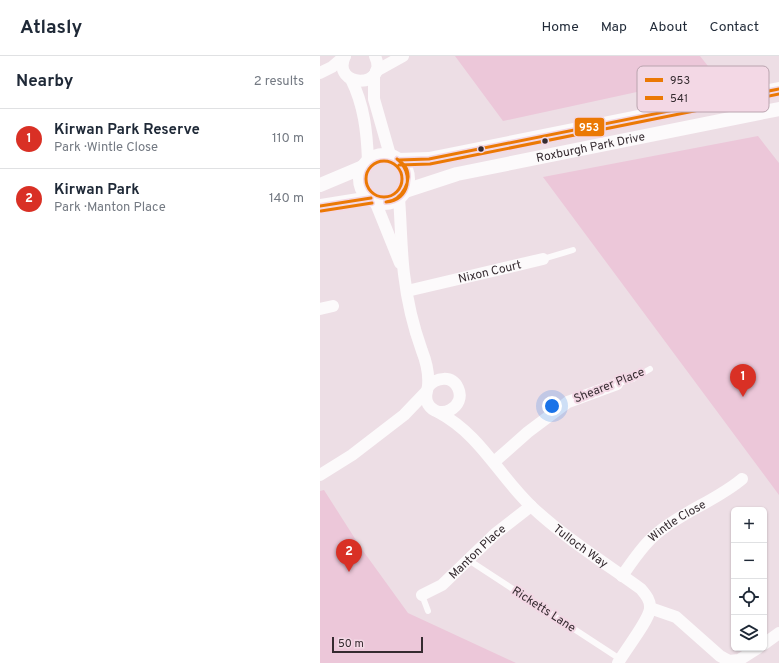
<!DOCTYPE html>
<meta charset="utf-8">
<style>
:root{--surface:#fff;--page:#f2f2f3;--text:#1f2937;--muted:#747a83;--line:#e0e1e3;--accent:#d93025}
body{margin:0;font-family:Overpass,sans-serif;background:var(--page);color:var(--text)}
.controls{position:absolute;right:12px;bottom:12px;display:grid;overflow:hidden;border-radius:6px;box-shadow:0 1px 3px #0004}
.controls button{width:36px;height:36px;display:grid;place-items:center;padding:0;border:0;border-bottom:1px solid var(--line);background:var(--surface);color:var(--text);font:20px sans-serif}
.scale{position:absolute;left:12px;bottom:10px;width:91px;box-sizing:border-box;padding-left:4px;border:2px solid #352b30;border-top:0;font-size:11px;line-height:14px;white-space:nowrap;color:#352b30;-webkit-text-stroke:3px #f3d8e5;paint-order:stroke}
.you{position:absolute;left:232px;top:350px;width:14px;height:14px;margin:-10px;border:3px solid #fff;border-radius:50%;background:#1a73e8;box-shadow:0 0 0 6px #1a73e833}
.badge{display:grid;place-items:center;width:26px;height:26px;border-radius:50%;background:var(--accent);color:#fff;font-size:13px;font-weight:700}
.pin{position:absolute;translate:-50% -33px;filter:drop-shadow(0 1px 2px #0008)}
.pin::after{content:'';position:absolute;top:21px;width:14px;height:12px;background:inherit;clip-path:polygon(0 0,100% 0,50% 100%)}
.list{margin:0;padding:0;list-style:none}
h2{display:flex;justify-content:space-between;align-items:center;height:52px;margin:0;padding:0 16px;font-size:17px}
h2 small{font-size:13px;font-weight:400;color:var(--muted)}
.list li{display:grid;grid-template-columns:26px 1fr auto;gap:12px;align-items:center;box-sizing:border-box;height:60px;padding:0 16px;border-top:1px solid var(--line)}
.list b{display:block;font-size:15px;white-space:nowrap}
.list p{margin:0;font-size:13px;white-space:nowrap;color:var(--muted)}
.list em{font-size:13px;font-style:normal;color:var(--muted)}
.icon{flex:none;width:22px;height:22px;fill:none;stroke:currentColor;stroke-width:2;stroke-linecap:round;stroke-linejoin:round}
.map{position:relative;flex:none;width:459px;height:607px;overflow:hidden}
header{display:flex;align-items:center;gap:24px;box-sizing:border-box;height:56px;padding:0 20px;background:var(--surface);border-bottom:1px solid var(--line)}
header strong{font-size:19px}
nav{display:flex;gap:22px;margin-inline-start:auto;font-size:14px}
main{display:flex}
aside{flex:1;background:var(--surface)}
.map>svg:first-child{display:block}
.green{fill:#ecc7d9}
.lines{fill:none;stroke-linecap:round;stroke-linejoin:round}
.service{stroke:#fcfafb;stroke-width:6}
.minor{stroke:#fcfafb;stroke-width:12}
.tertiary{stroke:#fcfafb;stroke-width:14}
.bus-1-casing{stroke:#f3d8e5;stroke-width:6}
.bus-2-casing{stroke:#f3d8e5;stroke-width:6}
.bus-1{stroke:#eb7905;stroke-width:3}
.bus-2{stroke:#eb7905;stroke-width:3}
.bus-dot{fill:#352b30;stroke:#f3d8e5;stroke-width:1.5}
.labels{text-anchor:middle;stroke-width:4;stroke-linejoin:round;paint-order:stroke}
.street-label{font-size:12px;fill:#352b30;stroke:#f3d8e5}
.key{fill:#f3d8e5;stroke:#baa4af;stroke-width:1}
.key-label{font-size:11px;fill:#352b30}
.line-badge{stroke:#f3d8e5;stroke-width:1.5}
.badge-label{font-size:11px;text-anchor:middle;font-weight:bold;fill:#fff}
</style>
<header>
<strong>Atlasly</strong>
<nav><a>Home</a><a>Map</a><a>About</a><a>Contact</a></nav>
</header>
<main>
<aside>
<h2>Nearby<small>2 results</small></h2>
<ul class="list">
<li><span class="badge">1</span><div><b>Kirwan Park Reserve</b><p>Park · Wintle Close</p></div><em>110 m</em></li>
<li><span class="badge">2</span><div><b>Kirwan Park</b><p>Park · Manton Place</p></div><em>140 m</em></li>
</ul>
</aside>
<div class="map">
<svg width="459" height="607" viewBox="0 0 459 607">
<rect width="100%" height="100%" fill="#eddee5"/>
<!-- green -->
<path class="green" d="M135,0H380L395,19L183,65Z
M438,80L459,107V439L223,121Z
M4,434L41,492L88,557L196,607H0V435Z"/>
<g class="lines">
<!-- service -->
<path class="service" d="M223,203L253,194
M297,328L313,323L330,313
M147,503L300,603
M102,539L108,555"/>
<!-- minor -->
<g class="minor">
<path d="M25,0C10,32 70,34 55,0"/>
<path d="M56,15L83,0"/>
<path d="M0,17L12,11L25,0"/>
<path d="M54,19V43L70,99"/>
<path d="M31,23C44,49 47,76 48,105"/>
<path d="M79,142C81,167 81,193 84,218C87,244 93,270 102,295C106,305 109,319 108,330C107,337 104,341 108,348C119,366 147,351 138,332C132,319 116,321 108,331"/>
<path d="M55,145L80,207"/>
<path id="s1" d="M87,235L223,203"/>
<path d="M0,253L13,250"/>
<path id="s2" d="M118,356C161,379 178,419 212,451C245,482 285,507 321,533C326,539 331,545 330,553C328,566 305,594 298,607"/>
<path d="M174,406L208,376L248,346L297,328"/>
<path d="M0,419L32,399L84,359L106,336"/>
<path id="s3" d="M302,520C312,506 322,490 335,479C361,456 396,445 422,423"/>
<path id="s4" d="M102,539L122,529L175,478L211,450"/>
<path d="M330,552L356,561L400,600L409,605L419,604L438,592"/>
<path d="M444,588L459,577"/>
</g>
<!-- tertiary -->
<g class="tertiary">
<circle cx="64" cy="123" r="24"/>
<path d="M79,104L109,103L459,33"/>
<path d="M0,129L43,111"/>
<path id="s5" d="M85,135L137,118L459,53"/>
<path d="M0,150L51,142"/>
</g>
<defs>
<path id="bus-1" d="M79,104L109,103L459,33
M66,146C82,145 94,123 85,110C83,108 80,105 77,103
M66,146C90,145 94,116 77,103
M0,150L51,142"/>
<path id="bus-2" d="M46 123a18 18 0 1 1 36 0a18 18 0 1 1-36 0Z
M79,109L110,108L459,38
M1,155L52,147"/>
</defs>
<!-- bus-1 casing -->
<use href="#bus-1" class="bus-1-casing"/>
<!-- bus-2 casing -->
<use href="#bus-2" class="bus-2-casing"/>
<!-- bus-1 -->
<use href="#bus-1" class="bus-1"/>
<!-- bus-2 -->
<use href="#bus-2" class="bus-2"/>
</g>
<!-- markers -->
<g class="bus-dot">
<circle cx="225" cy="85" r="3.5"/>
<circle cx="161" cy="93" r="3.5"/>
</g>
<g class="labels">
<!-- street labels -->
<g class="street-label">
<text dy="4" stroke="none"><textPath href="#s5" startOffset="191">Roxburgh Park Drive</textPath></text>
<text dy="4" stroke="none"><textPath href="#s1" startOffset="85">Nixon Court</textPath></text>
<text transform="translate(289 329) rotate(-22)" y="4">Shearer Place</text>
<text dy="4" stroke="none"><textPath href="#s3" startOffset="79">Wintle Close</textPath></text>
<text dy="4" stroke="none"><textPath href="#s2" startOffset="197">Tulloch Way</textPath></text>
<text dy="4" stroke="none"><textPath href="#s4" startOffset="71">Manton Place</textPath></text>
<text transform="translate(224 553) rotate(33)" y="4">Ricketts Lane</text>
</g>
</g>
<!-- legend -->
<rect x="317" y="10" width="132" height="46" rx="6" class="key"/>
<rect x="325" y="22" width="18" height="4" fill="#eb7905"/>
<rect x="325" y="40" width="18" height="4" fill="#eb7905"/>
<g class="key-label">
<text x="350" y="28">953</text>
<text x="350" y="46">541</text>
</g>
<rect class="line-badge" x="254" y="61" width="31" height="20" rx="4" fill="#eb7905"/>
<g class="badge-label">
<text x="269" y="75">953</text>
</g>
</svg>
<div class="controls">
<button>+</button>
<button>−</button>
<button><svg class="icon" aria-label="locate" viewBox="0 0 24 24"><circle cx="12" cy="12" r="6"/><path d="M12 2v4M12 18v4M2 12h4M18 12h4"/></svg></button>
<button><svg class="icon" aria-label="layers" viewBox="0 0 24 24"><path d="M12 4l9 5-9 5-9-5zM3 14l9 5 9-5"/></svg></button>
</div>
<div class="scale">50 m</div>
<div class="you"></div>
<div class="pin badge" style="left:423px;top:341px">1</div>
<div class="pin badge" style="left:29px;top:516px">2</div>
</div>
</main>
